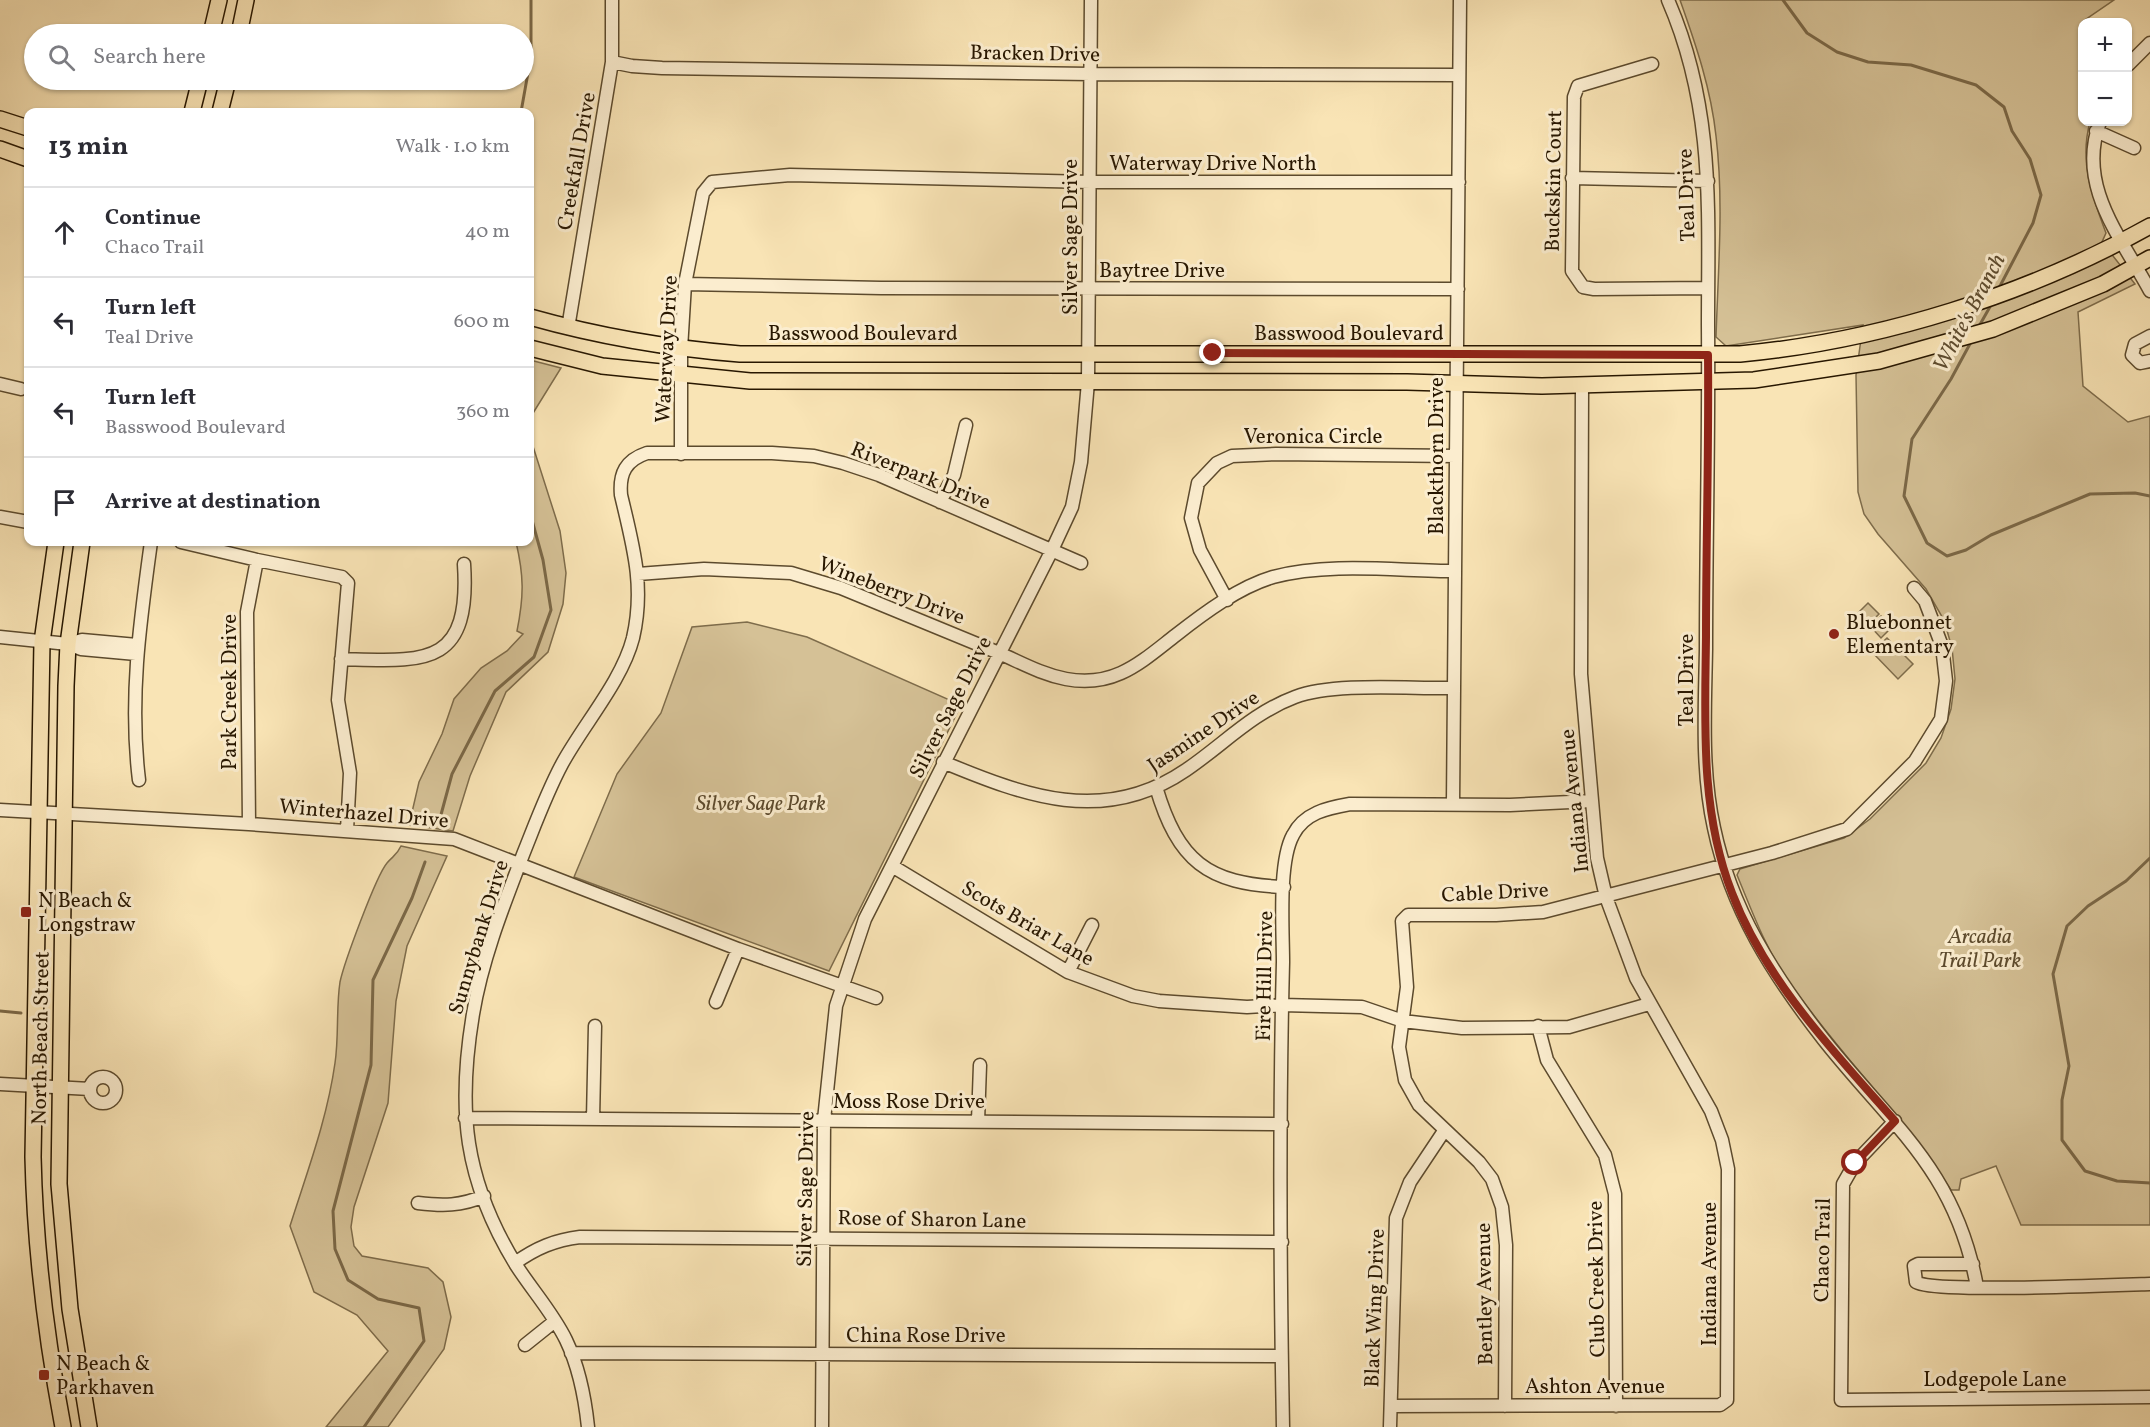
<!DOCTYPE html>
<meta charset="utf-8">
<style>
:root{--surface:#fff;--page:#f2f2f3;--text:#2b2b33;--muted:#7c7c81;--line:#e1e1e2}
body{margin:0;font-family:Vollkorn,serif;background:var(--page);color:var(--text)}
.controls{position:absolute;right:18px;top:18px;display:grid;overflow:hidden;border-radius:12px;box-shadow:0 2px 4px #0004}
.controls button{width:54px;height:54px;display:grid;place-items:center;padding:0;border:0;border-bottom:2px solid var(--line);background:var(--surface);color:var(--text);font:30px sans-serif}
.stop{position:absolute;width:18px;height:18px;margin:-14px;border:4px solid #8f2418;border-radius:50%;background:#fff}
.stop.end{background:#8f2418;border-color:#fff;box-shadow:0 2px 6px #0008}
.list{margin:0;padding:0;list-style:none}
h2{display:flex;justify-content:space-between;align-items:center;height:78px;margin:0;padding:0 24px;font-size:26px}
h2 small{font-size:20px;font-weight:400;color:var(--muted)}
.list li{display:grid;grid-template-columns:39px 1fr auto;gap:18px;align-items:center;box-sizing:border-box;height:90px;padding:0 24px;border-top:2px solid var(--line)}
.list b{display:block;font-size:22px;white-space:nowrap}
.list p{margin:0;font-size:20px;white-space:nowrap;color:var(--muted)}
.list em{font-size:20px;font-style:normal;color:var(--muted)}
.icon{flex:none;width:33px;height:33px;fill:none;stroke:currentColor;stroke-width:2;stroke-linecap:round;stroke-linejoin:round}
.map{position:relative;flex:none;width:2150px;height:1427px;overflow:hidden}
.search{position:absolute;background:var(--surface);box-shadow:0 2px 4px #0004;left:24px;top:24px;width:510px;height:66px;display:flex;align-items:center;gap:15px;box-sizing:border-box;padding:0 21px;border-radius:33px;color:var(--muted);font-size:22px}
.panel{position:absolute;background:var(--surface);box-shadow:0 2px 4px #0004;left:24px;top:108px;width:510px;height:438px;border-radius:12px}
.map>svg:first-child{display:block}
.green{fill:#d5c196;stroke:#7e6c4b;stroke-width:1.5}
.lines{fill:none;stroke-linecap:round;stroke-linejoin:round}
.stream{stroke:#7b6847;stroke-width:3}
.minor-casing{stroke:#5c4a2d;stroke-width:15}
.major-casing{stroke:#281700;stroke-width:18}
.minor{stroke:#fbedcf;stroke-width:12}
.major{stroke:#f9e4b5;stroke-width:15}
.route{stroke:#8f2418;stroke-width:8}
.poi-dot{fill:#8f2418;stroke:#fbedcf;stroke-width:2}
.labels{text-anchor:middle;stroke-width:6;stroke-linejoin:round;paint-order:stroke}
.street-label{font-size:21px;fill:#281700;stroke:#fbedcf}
.poi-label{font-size:21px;fill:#281700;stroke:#fbedcf;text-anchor:start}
.park-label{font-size:21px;font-style:italic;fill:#5c4a2d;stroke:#fbedcf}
.water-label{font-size:22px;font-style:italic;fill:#5f4d30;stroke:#fbedcf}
</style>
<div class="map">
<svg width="2150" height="1427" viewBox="0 0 2150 1427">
<rect width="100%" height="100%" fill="#f9e4b5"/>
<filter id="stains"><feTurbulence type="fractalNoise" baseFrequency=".00333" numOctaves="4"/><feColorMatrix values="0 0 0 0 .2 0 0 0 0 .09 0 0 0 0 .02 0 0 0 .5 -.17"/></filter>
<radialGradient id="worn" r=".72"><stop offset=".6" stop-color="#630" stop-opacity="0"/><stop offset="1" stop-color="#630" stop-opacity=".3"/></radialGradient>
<!-- green -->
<path class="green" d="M1680,0H2114L2082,22V122H2090C2079,162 2092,196 2106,233L2102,242L2135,284L2078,312L2083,386L2128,422L2150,416V1225H2021L1996,1166L1961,1179L1959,1190H1951C1903,1116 1839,1054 1789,982C1766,950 1752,911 1737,875L1740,869L1844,838L1870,819L1926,763L1941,738L1951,709L1955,679L1952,648L1944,620L1926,589L1878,534L1864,514L1858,492L1856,375L1863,325L1726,346L1716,337C1718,271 1724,202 1716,136C1711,89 1696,45 1680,0Z
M530,360L561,368L530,418Z
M530,437L560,531L566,573L563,604L548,652L506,692L470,776L453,831L409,825L419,782L442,734L454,699L481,668L507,651L523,634L517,631C524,596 524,576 516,542H530Z
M1868,603L1879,614L1868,625L1857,614Z
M1881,616L1892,627L1881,638L1870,626Z
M747,622L807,637L961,705L829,971L574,877L617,774L661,713L692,627Z
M1887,638L1913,664L1898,679L1872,652Z
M401,846L447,856L407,946L396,1001L388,1103L354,1207L351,1227L354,1246L362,1256L428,1268L443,1282L451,1317L444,1349L388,1427H326L388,1351L357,1315L314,1292L290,1226C307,1172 327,1120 335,1063C339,1037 336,1008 340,982C344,963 376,876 387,863C393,856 397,855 401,846Z"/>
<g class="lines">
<!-- stream -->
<path class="stream" d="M1783,0L1807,33L1837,52L1868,62L1911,65L1976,85L2004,107L2012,131L2030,159L2041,195L2033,223L1999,288
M521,112L531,56V0
M1978,328L1991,305
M1971,342L1951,379L1912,439L1904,496L1927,543L1947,556L1966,550L1991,535L2090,494L2135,493L2150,496
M439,822L452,774L495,691L534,657L551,610L543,560L530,513
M2150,858L2126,881L2088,906L2067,926L2053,974L2069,1066L2062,1100V1140L2085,1171L2117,1181L2150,1183
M0,1011L21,1013
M364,1427L424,1341L419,1308L378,1299L348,1280L335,1249L333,1211L371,1065L373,980L412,898L425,862"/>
<defs>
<path id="minor" d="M1668,0C1715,108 1708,210 1708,325C1709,433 1706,541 1706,649C1705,709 1701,769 1714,828C1731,909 1773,975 1824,1040C1892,1126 1956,1170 1977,1287
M612,62L632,66L662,68L1091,74L1459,75
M1652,64L1578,86L1574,97L1572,271L1583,287L1594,289L1708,288
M2128,65L2150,43
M2100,122C2076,186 2121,237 2150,291
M2096,131L2134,148
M1572,178L1708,181
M685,284L881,288L1458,289
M568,328L612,62V0
M2150,336L2135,344L2132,355L2140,363L2150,361
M0,384L21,389
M681,454V349L685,284L703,193L712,182L790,175L1090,182H1459
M940,502L954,475L966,425
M0,517L28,522
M181,542L257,560L342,577L348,583L338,700L350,773L347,830
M638,574L704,569L791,573L841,588L999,653C1022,663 1041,674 1066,679C1115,688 1141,662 1176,635C1204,613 1239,587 1273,577C1331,562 1396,571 1455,571
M1227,600L1200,550L1191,518L1198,483L1217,463L1232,456L1276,454L1456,456
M0,637L68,644L81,649L136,654
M68,644L82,640L137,645
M341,659C423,661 471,669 464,564
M943,762C1025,796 1104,826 1186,770C1223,745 1252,713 1295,697C1336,682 1410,689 1454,688
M139,780C129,699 140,622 151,542
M1156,787C1178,861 1207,884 1284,887
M1453,804L1460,0
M0,810L249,824L454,839L738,949L876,998
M249,824L247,612L257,560
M892,866L1068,972L1133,996L1159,1001L1247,1007L1282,1005L1362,1007L1403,1021L1462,1028L1569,1027L1649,1004
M1068,972L1092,925
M716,1002L738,949
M1538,1026L1547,1060L1605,1155L1615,1194L1616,1406
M90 1090a13 13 0 1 1 26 0a13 13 0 1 1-26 0Z
M0,1084L90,1089
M465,1118L1282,1124
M593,1119L595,1026
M978,1121L980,1065
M1895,1121L1855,1163L1843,1184L1841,1400L2150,1397
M418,1203C443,1206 461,1206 484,1196
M515,1263C536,1248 555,1240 580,1237L1282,1242
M1973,1264H1918L1914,1266L1916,1282C1927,1293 2121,1285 2150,1284
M525,1345L555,1321
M571,1353L1281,1356
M1391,1406L1720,1405L1727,1400L1728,1169L1722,1140L1711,1111L1636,978L1606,897L1597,858L1581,674L1582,385
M1505,1406L1506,1245L1502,1207L1492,1179L1479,1162L1419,1105L1405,1080L1399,1047L1407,987L1402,921L1408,915H1496L1543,912L1772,853L1847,829L1915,761L1941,719L1946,681L1942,646L1925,601L1914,588
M588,1427C585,1398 579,1367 566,1340C553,1313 532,1290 516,1265C464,1180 457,1110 473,1014C482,959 504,904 524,852C536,822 547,792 562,764C583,725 622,681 633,638C645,586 633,546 621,495C619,473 626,460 647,453H772L814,456L843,463L879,475L1081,563
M822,1427L824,1120L836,1006L865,919L1052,550L1072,507L1081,462L1088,382L1091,0
M1283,1427C1280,1272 1279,1117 1283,962C1283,930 1278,862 1293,835C1304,813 1327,808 1350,804L1510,805L1591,801
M1390,1427L1396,1218L1410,1182L1444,1131"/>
<path id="major" d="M211,34L219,0
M239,34L246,0
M192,112L200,80
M220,112L228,80
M0,119L28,128
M0,149L28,159
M530,317C601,337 665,348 740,354H1740C1880,341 2027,295 2150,226
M530,348L602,366L750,381L1407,382L1542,386L1754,380L1879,361L1993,329L2103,284L2150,258
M56,542L42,642L33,1157C35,1248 46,1337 63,1427
M82,542L68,644L66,686L59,1184L70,1309L89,1427"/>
</defs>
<!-- minor casing -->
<use href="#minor" class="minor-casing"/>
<!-- major casing -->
<use href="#major" class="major-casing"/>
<!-- minor -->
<use href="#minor" class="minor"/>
<!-- major -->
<use href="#major" class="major"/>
</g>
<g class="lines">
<!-- route -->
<path class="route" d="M1213,353L1708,355C1709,449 1706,543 1706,637C1705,723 1700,811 1732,893C1765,980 1834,1052 1895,1121L1855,1163"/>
</g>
<!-- markers -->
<g class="poi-dot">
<circle cx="1834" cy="634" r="6"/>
<rect x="20" y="906" width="12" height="12" rx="3"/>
<rect x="38" y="1369" width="12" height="12" rx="3"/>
</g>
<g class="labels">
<!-- street labels -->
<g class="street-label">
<text transform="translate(1035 53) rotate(1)" y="7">Bracken Drive</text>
<text transform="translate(576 161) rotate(-80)" y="7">Creekfall Drive</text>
<text x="1213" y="170">Waterway Drive North</text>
<text transform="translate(1553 181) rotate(-89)" y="7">Buckskin Court</text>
<text transform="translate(1686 195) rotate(-92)" y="7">Teal Drive</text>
<text transform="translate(1070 237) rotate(-90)" y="7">Silver Sage Drive</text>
<text x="1162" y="277">Baytree Drive</text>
<text x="863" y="340">Basswood Boulevard</text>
<text x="1349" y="340">Basswood Boulevard</text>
<text transform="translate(666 349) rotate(-87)" y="7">Waterway Drive</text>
<text x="1313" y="443">Veronica Circle</text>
<text transform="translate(1436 456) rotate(-90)" y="7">Blackthorn Drive</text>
<text transform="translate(921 475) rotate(22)" y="7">Riverpark Drive</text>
<text transform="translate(892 590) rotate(21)" y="7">Wineberry Drive</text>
<text transform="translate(1686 680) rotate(-90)" y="7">Teal Drive</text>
<text transform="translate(229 692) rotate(-90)" y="7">Park Creek Drive</text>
<text transform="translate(950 707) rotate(-63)" y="7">Silver Sage Drive</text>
<text transform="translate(1203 731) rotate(-34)" y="7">Jasmine Drive</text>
<text transform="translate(1574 801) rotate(-96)" y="7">Indiana Avenue</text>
<text transform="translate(364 813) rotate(5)" y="7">Winterhazel Drive</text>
<text transform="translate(1495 892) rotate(-3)" y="7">Cable Drive</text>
<text transform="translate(1028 923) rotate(30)" y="7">Scots Briar Lane</text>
<text transform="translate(478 937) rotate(-73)" y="7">Sunnybank Drive</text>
<text transform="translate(1264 976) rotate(-89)" y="7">Fire Hill Drive</text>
<text transform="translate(40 1038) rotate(-89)" y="7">North Beach Street</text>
<text x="909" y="1108">Moss Rose Drive</text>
<text transform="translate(805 1189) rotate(-89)" y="7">Silver Sage Drive</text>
<text transform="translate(932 1219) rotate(1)" y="7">Rose of Sharon Lane</text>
<text transform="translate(1822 1250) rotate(-89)" y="7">Chaco Trail</text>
<text transform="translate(1709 1274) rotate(-90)" y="7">Indiana Avenue</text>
<text transform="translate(1596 1279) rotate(-91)" y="7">Club Creek Drive</text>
<text transform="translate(1484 1294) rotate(-91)" y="7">Bentley Avenue</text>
<text transform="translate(1374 1308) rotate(-88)" y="7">Black Wing Drive</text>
<text x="926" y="1342">China Rose Drive</text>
<text x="1995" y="1386">Lodgepole Lane</text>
<text x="1595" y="1393">Ashton Avenue</text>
</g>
<!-- poi labels -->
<g class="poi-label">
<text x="1846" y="629">Bluebonnet<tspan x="1846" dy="24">Elementary</tspan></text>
<text x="38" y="907">N Beach &amp;<tspan x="38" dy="24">Longstraw</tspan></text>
<text x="56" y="1370">N Beach &amp;<tspan x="56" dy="24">Parkhaven</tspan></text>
</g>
<!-- park labels -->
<g class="park-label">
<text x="761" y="810">Silver Sage Park</text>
<text x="1980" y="943">Arcadia<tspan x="1980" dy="24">Trail Park</tspan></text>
</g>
<!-- water labels -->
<g class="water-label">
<text transform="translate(1968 312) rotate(-62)" y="8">White's Branch</text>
</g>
</g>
<rect width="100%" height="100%" filter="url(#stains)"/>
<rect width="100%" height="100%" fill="url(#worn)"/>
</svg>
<div class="controls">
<button>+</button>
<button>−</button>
</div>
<div class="stop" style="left:1855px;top:1163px"></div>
<div class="stop end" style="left:1213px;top:353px"></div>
<div class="search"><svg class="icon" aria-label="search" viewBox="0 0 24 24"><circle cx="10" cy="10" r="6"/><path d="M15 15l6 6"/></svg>Search here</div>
<section class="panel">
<h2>13 min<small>Walk · 1.0 km</small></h2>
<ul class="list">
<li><svg class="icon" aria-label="ahead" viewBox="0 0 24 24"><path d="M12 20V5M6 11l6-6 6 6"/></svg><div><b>Continue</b><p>Chaco Trail</p></div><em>40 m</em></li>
<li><svg class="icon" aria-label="left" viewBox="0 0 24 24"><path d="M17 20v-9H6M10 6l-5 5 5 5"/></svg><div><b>Turn left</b><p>Teal Drive</p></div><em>600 m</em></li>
<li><svg class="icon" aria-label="left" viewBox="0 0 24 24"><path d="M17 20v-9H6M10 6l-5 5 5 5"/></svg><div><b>Turn left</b><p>Basswood Boulevard</p></div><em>360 m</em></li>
<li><svg class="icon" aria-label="arrive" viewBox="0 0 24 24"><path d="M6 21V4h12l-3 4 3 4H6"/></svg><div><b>Arrive at destination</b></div></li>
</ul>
</section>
</div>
